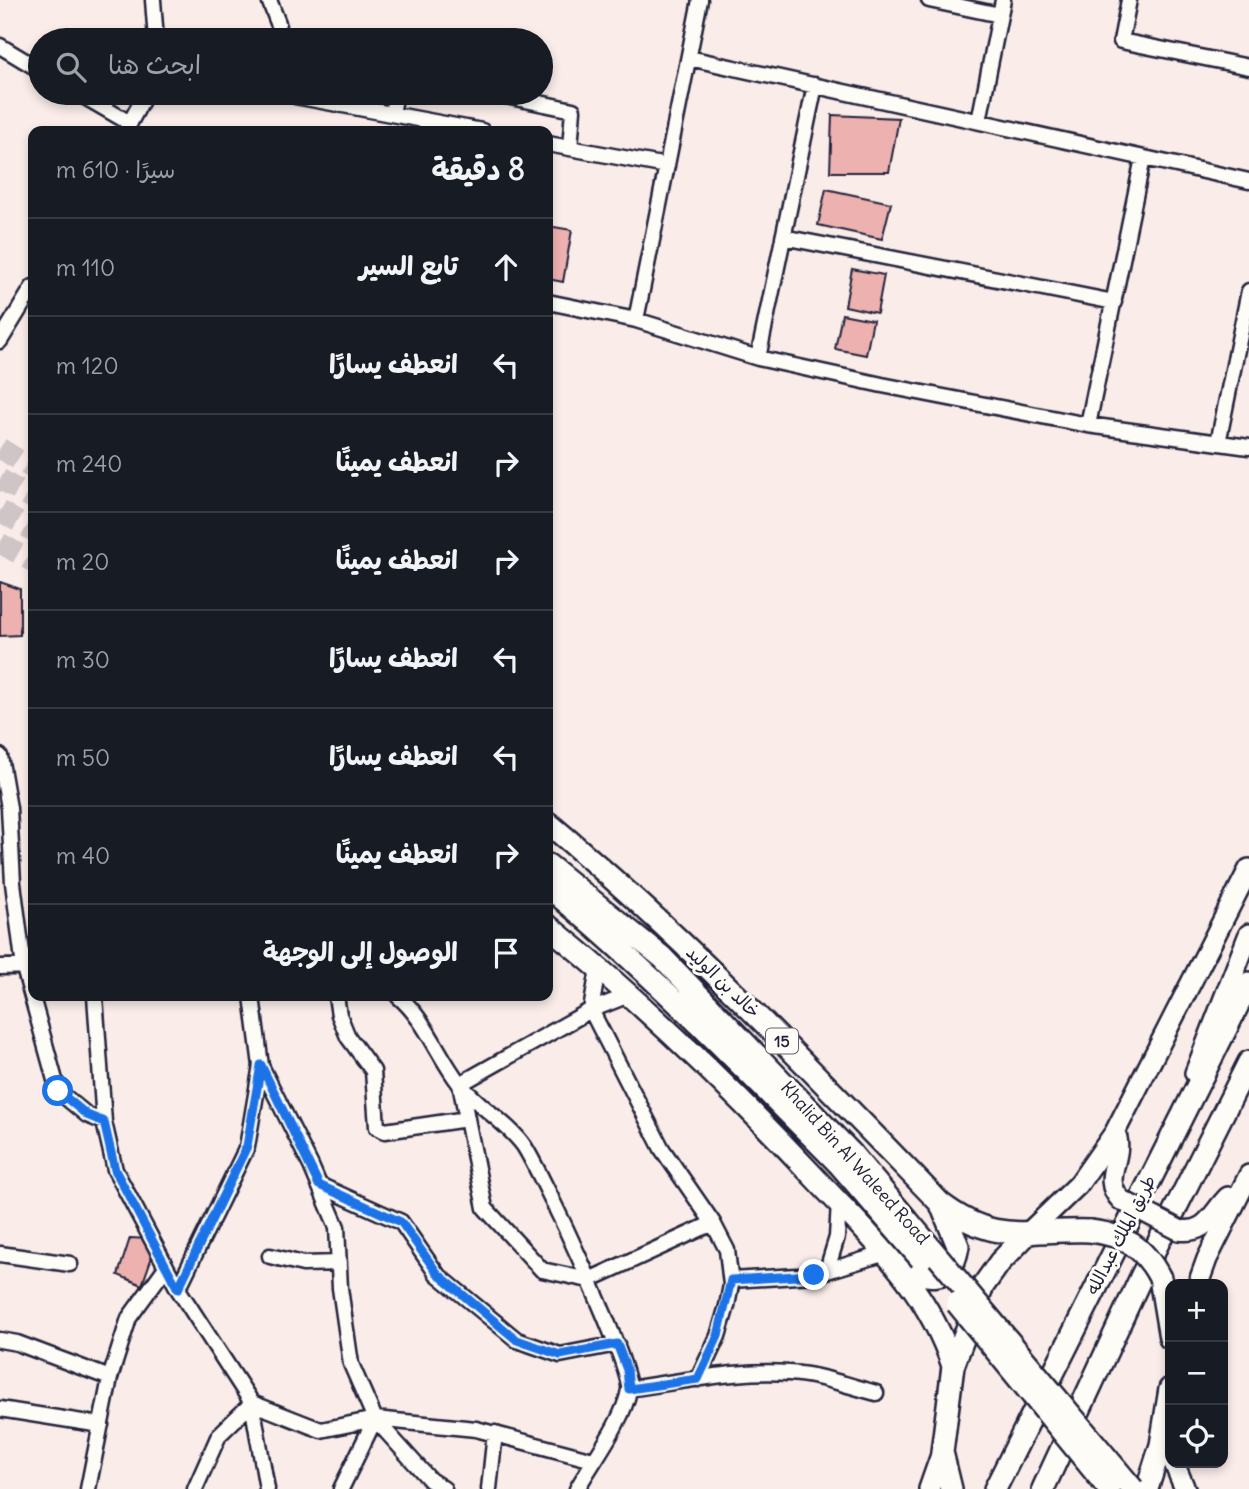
<!DOCTYPE html>
<html lang="ar">
<meta charset="utf-8">
<style>
:root{--surface:#171b24;--page:#20242c;--text:#f1f3f6;--muted:#9ea1a6;--line:#363941}
body{margin:0;font-family:Delius,"Playpen Sans Arabic",sans-serif;background:var(--page);color:var(--text);direction:rtl}
.controls{position:absolute;right:21px;bottom:21px;display:grid;overflow:hidden;border-radius:14px;box-shadow:0 4px 10px #0003}
.controls button{width:63px;height:63px;display:grid;place-items:center;padding:0;border:0;border-bottom:2px solid var(--line);background:var(--surface);color:var(--text);font:35px sans-serif}
.stop{position:absolute;width:21px;height:21px;margin:-16px;border:5px solid #1a73e8;border-radius:50%;background:#fff}
.stop.end{background:#1a73e8;border-color:#fff;box-shadow:0 2px 7px #0008}
.list{margin:0;padding:0;list-style:none}
h2{display:flex;justify-content:space-between;align-items:center;height:91px;margin:0;padding:0 28px;font-size:30px}
h2 small{font-size:23px;font-weight:400;color:var(--muted)}
.list li{display:grid;grid-template-columns:46px 1fr auto;gap:21px;align-items:center;box-sizing:border-box;height:98px;padding:0 28px;border-top:2px solid var(--line)}
.list b{display:block;font-size:26px;white-space:nowrap}
.list em{font-size:23px;font-style:normal;color:var(--muted)}
.icon{flex:none;width:38px;height:38px;fill:none;stroke:currentColor;stroke-width:2;stroke-linecap:round;stroke-linejoin:round}
.map{position:relative;flex:none;width:1249px;height:1489px;overflow:hidden;direction:ltr}
.search{position:absolute;background:var(--surface);box-shadow:0 4px 10px #0003;left:28px;top:28px;width:525px;height:77px;display:flex;align-items:center;gap:18px;box-sizing:border-box;padding:0 24px;border-radius:38px;color:var(--muted);font-size:26px}
.panel{position:absolute;background:var(--surface);box-shadow:0 4px 10px #0003;left:28px;top:126px;width:525px;height:875px;border-radius:14px;direction:rtl}
.map>svg:first-child{display:block}
.building{fill:#edb1af;stroke:#22223b;stroke-width:2}
.lines{fill:none;stroke-linecap:round;stroke-linejoin:round}
.highway-tunnel{stroke:#cfc4c6;stroke-width:21;stroke-dasharray:21 10;stroke-linecap:butt}
.minor-casing{stroke:#22223b;stroke-width:19}
.major-casing{stroke:#22223b;stroke-width:24}
.highway-casing{stroke:#22223b;stroke-width:26}
.minor{stroke:#fdfcf7;stroke-width:14}
.major{stroke:#fdfcf7;stroke-width:19}
.highway{stroke:#fdfcf7;stroke-width:21}
.major-bridge-casing{stroke:#22223b;stroke-width:24;stroke-linecap:butt}
.highway-bridge-casing{stroke:#22223b;stroke-width:26;stroke-linecap:butt}
.major-bridge{stroke:#fdfcf7;stroke-width:19}
.highway-bridge{stroke:#fdfcf7;stroke-width:21}
.route{stroke:#1a73e8;stroke-width:9}
.labels{text-anchor:middle;stroke-width:6;stroke-linejoin:round;paint-order:stroke}
.shield{fill:#fdfcf7;stroke:#646373;stroke-width:2}
.shield-label{font-size:16px;font-weight:bold;fill:#22223b}
.street-label{font-size:18px;fill:#22223b;stroke:#fdfcf7}
</style>
<div class="map">
<svg width="1249" height="1489" viewBox="0 0 1249 1489">
<rect width="100%" height="100%" fill="#faede9"/>
<filter id="ink" filterUnits="userSpaceOnUse"><feTurbulence type="fractalNoise" baseFrequency=".0143" numOctaves="2"/><feDisplacementMap in="SourceGraphic" scale="14" xChannelSelector="R" yChannelSelector="G"/><feConvolveMatrix kernelMatrix="1 2 1 2 8 2 1 2 1" color-interpolation-filters="sRGB"/></filter>
<g filter="url(#ink)">
<!-- building -->
<path class="building" d="M832,115L899,118L889,172H830Z
M826,189L891,203L882,239L818,225Z
M548,226L572,230L563,282L548,279Z
M852,269L884,275L877,313L845,306Z
M842,314L873,320L866,355L835,349Z
M0,582L20,589V635L0,636Z
M130,1238L148,1239L154,1251L142,1285L118,1275Z"/>
<g class="lines">
<!-- highway-tunnel -->
<path class="highway-tunnel" d="M0,448L33,469
M0,479L33,499
M0,511L33,531
M0,543L33,562"/>
<defs>
<path id="minor" d="M153,0L156,40
M269,0L278,23
M929,0L1000,15
M1129,0L1121,41L1249,67
M0,46L40,70
M689,58L1249,181
M78,93L130,123
M492,93L573,110L570,148
M295,96L482,131
M392,114L396,93
M979,121L1003,0
M126,130L146,93
M548,144L667,166
M783,237L1114,302
M548,302L636,320L758,358L882,385L1088,425L1249,447
M636,320L700,0
M0,341L33,287
M758,358L815,85
M1088,425L1143,158
M1218,443L1249,291
M0,756L9,808L13,883L24,968L58,1091L87,1115L104,1122
M0,967L33,966
M598,969L591,1010L662,1149L713,1223L727,1250L731,1285L727,1306L718,1336L698,1379
M629,995L591,1010L460,1084L485,1208L542,1270L589,1280L713,1223
M95,996L104,1122L115,1170L178,1289L252,1403L321,1430L375,1419L476,1429L593,1460
M252,996L261,1066L311,1166L337,1227L340,1288L351,1364L375,1419L430,1480L444,1489
M336,996L339,1015L348,1037L373,1071L377,1127L385,1131L467,1119
M398,996C426,1020 437,1054 459,1083C477,1106 507,1122 524,1146C542,1174 632,1365 629,1390C624,1420 592,1462 577,1489
M319,1185L401,1222L437,1274L517,1340L560,1355L617,1344
M0,1254L70,1264
M270,1256L303,1264L339,1263
M827,1270L837,1237L839,1203
M731,1280L814,1275L886,1253
M178,1289L247,1147L261,1065
M0,1340L17,1343L110,1378
M629,1389C686,1381 750,1366 807,1375C831,1379 853,1387 876,1393
M252,1403L267,1489
M0,1409L101,1425
M88,1489L110,1378L129,1318L166,1267
M195,1489L219,1435L252,1403
M341,1489L375,1419
M489,1489L495,1433"/>
<path id="major" d="M1195,1073L1249,934
M1115,1132C1126,1157 1099,1178 1121,1200
M1179,1230C1207,1234 1211,1214 1228,1197
M1026,1235L1078,1185L1115,1132L1249,869
M1198,1284L1207,1259L1249,1175
M1174,1463L1185,1489
M929,1489L942,1452"/>
<path id="highway" d="M548,823C688,940 813,1072 940,1203C996,1246 1026,1229 1090,1231
M548,865L662,957L851,1153
M548,887C651,972 744,1068 838,1163
M548,926C643,1003 732,1089 816,1179C872,1239 926,1285 953,1366
M899,1267C928,1278 952,1285 958,1246L942,1207
M1160,1278L1170,1338
M951,1489L942,1452L953,1366L983,1286L1000,1262L1026,1235
M995,1489L1249,983
M1043,1489L1142,1275L1249,1062
M1147,1489L1161,1445L1170,1389"/>
</defs>
<!-- minor casing -->
<use href="#minor" class="minor-casing"/>
<!-- major casing -->
<use href="#major" class="major-casing"/>
<!-- highway casing -->
<use href="#highway" class="highway-casing"/>
<!-- minor -->
<use href="#minor" class="minor"/>
<!-- major -->
<use href="#major" class="major"/>
<!-- highway -->
<use href="#highway" class="highway"/>
<defs>
<path id="major-bridge" d="M1121,1200L1179,1230"/>
<path id="highway-bridge" d="M851,1153L1133,1489
M838,1163L921,1259
M1090,1231C1125,1235 1144,1247 1160,1278
M957,1303L1109,1489"/>
</defs>
<!-- major-bridge casing -->
<use href="#major-bridge" class="major-bridge-casing"/>
<!-- highway-bridge casing -->
<use href="#highway-bridge" class="highway-bridge-casing"/>
<!-- major-bridge -->
<use href="#major-bridge" class="major-bridge"/>
<!-- highway-bridge -->
<use href="#highway-bridge" class="highway-bridge"/>
</g>
</g>
<g class="lines" filter="url(#ink)">
<!-- route -->
<path class="route" d="M58,1091L87,1115L104,1122L115,1170L178,1289L247,1146L261,1065L319,1185L401,1222L438,1274L517,1340L560,1355L617,1344L627,1370L629,1389L698,1379L718,1336L731,1280L814,1275"/>
</g>
<g class="labels">
<!-- shield labels -->
<rect class="shield" x="766" y="1028.5" width="32" height="25" rx="5"/>
<g class="shield-label">
<text x="782" y="1047">15</text>
</g>
<!-- street labels -->
<g class="street-label">
<text transform="translate(723 982) rotate(44)" y="6">خالد بن الوليد</text>
<text transform="translate(855 1163) rotate(48)" y="6">Khalid Bin Al Waleed Road</text>
<text transform="translate(1121 1235) rotate(-63)" y="6">طريق الملك عبدالله</text>
</g>
</g>
</svg>
<div class="controls">
<button>+</button>
<button>−</button>
<button><svg class="icon" aria-label="locate" viewBox="0 0 24 24"><circle cx="12" cy="12" r="6"/><path d="M12 2v4M12 18v4M2 12h4M18 12h4"/></svg></button>
</div>
<div class="stop" style="left:58px;top:1091px"></div>
<div class="stop end" style="left:814px;top:1275px"></div>
<div class="search"><svg class="icon" aria-label="search" viewBox="0 0 24 24"><circle cx="10" cy="10" r="6"/><path d="M15 15l6 6"/></svg>ابحث هنا</div>
<section class="panel">
<h2>8 دقيقة<small>سيرًا · 610 m</small></h2>
<ul class="list">
<li><svg class="icon" aria-label="ahead" viewBox="0 0 24 24"><path d="M12 20V5M6 11l6-6 6 6"/></svg><div><b>تابع السير</b></div><em>110 m</em></li>
<li><svg class="icon" aria-label="left" viewBox="0 0 24 24"><path d="M17 20v-9H6M10 6l-5 5 5 5"/></svg><div><b>انعطف يسارًا</b></div><em>120 m</em></li>
<li><svg class="icon" aria-label="right" viewBox="0 0 24 24"><path d="M7 20v-9h11M14 6l5 5-5 5"/></svg><div><b>انعطف يمينًا</b></div><em>240 m</em></li>
<li><svg class="icon" aria-label="right" viewBox="0 0 24 24"><path d="M7 20v-9h11M14 6l5 5-5 5"/></svg><div><b>انعطف يمينًا</b></div><em>20 m</em></li>
<li><svg class="icon" aria-label="left" viewBox="0 0 24 24"><path d="M17 20v-9H6M10 6l-5 5 5 5"/></svg><div><b>انعطف يسارًا</b></div><em>30 m</em></li>
<li><svg class="icon" aria-label="left" viewBox="0 0 24 24"><path d="M17 20v-9H6M10 6l-5 5 5 5"/></svg><div><b>انعطف يسارًا</b></div><em>50 m</em></li>
<li><svg class="icon" aria-label="right" viewBox="0 0 24 24"><path d="M7 20v-9h11M14 6l5 5-5 5"/></svg><div><b>انعطف يمينًا</b></div><em>40 m</em></li>
<li><svg class="icon" aria-label="arrive" viewBox="0 0 24 24"><path d="M6 21V4h12l-3 4 3 4H6"/></svg><div><b>الوصول إلى الوجهة</b></div></li>
</ul>
</section>
</div>
